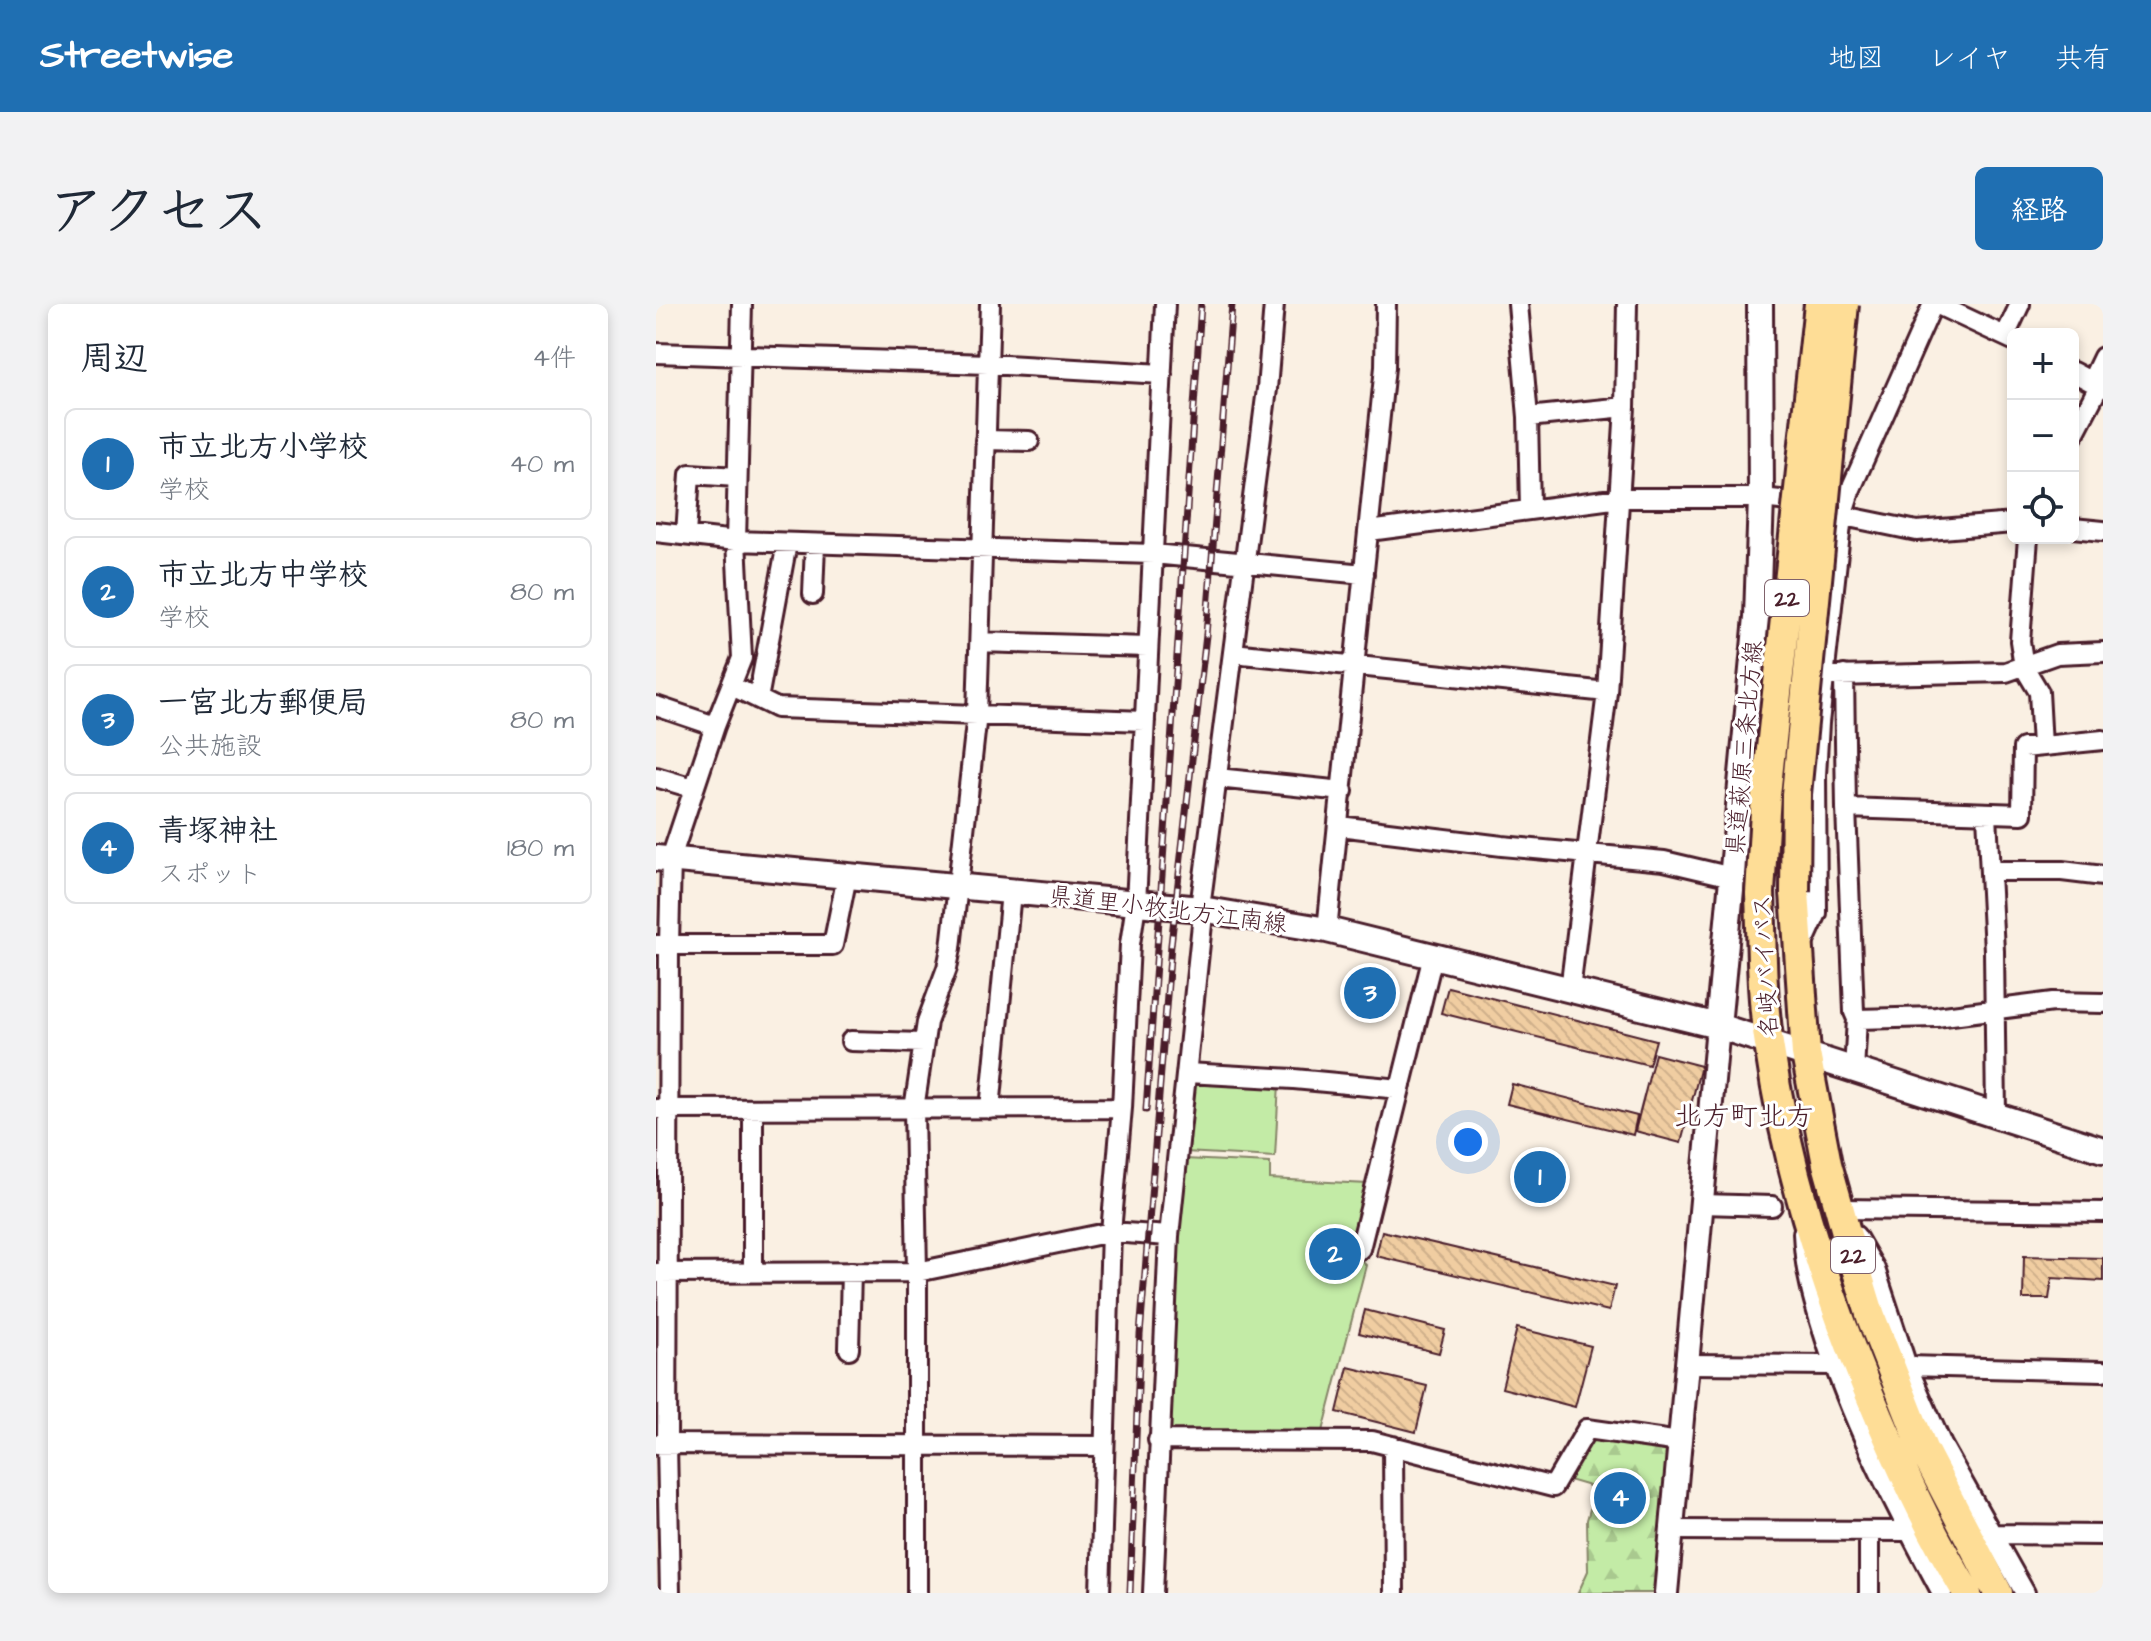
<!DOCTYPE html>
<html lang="ja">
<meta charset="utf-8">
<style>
:root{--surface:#fff;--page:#f2f2f3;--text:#1f2937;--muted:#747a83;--line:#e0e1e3;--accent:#1f6fb2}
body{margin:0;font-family:"Architects Daughter","Klee One",sans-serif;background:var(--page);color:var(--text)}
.controls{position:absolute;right:24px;top:24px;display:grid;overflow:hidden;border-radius:12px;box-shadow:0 4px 12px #0003}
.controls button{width:72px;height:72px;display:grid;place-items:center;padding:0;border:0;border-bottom:2px solid var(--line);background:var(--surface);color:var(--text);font:40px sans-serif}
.you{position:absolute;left:812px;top:838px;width:28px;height:28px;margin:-20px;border:6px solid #fff;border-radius:50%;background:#1a73e8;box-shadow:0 0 0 12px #1a73e833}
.badge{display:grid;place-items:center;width:52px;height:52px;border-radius:50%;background:var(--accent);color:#fff;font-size:26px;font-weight:700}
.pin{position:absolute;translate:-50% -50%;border:4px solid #fff;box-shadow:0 2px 8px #0006}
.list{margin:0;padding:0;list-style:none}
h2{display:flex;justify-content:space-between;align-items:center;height:104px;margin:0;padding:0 32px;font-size:34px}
h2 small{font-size:26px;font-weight:400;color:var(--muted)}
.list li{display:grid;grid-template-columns:52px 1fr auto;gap:24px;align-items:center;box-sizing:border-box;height:112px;margin:0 16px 16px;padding:0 16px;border:2px solid var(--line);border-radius:12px}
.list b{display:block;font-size:30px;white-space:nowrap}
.list p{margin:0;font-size:26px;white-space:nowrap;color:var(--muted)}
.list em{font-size:26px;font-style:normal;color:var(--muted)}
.icon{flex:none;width:44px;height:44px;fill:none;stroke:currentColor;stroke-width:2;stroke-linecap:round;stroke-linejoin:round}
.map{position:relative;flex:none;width:1447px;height:1289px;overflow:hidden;border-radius:12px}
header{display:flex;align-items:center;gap:48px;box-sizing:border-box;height:112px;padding:0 40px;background:var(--accent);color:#fff}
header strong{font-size:38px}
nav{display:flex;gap:44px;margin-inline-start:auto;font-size:28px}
.intro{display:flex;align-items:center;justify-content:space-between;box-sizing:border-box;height:192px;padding:0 48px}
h1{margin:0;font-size:56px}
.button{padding:20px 36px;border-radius:12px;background:var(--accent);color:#fff;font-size:28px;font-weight:700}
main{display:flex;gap:48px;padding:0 48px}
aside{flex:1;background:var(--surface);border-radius:12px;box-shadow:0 4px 12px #0003}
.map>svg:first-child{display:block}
.forest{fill:url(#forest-firs);stroke:#868568;stroke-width:2}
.park{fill:#c3eba6;stroke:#868568;stroke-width:2}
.building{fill:url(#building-back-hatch);stroke:#4a1f2b;stroke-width:2}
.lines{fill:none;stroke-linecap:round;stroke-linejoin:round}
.minor-casing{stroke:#4a1f2b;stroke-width:24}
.tertiary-casing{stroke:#4a1f2b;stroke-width:28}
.secondary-casing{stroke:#4a1f2b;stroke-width:30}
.trunk-casing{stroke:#4a1f2b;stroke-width:34}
.minor{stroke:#fff;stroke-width:18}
.tertiary{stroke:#fff;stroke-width:22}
.secondary{stroke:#fff;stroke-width:24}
.trunk{stroke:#fedd96;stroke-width:28}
.rail-casing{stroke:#4a1f2b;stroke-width:7}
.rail{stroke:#fff;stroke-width:4;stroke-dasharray:12;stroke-linecap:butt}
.trunk-bridge-casing{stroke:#4a1f2b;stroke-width:34;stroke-linecap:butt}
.trunk-bridge{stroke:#fedd96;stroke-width:28}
.labels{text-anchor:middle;stroke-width:6;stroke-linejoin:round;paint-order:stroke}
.shield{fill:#fff;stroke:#80626b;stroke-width:2}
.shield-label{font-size:22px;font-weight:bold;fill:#4a1f2b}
.street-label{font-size:24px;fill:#4a1f2b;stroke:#fff}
.quarter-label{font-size:28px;fill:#4a1f2b;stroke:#fff}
</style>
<header>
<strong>Streetwise</strong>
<nav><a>地図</a><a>レイヤ</a><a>共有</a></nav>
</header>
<div class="intro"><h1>アクセス</h1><a class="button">経路</a></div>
<main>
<aside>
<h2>周辺<small>4件</small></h2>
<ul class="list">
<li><span class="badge">1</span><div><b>市立北方小学校</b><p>学校</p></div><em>40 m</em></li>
<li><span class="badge">2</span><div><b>市立北方中学校</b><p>学校</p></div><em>80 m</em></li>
<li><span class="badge">3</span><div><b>一宮北方郵便局</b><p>公共施設</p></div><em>80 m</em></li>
<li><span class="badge">4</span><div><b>青塚神社</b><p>スポット</p></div><em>180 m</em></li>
</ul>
</aside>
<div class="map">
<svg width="1447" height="1289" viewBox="0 0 1447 1289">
<defs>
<pattern id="forest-firs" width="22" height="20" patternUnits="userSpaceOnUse" patternTransform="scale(2)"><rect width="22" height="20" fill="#c3eba6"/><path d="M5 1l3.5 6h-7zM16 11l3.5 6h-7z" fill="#a9c98f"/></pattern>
<pattern id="building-back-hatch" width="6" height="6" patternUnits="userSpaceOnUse" patternTransform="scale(2)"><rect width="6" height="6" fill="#f0cda1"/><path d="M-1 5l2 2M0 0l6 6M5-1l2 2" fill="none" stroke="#cfb08b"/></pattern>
</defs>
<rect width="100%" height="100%" fill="#faf0e3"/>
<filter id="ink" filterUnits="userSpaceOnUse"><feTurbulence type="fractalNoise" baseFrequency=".0125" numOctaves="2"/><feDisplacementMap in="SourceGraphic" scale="16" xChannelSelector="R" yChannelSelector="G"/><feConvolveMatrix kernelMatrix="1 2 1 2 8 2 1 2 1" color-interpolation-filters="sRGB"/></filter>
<g filter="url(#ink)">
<!-- forest -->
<path class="forest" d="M938,1132L1013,1144L1001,1289H922L932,1267L931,1216L940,1184L909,1175L932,1135Z"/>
<!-- park -->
<path class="park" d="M536,774L623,779L619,853L529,848Z
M528,855L614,859V875L712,880L697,949L710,961L666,1131L513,1132L517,985Z"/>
<!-- building -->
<path class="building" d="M792,683L1000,736L993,761L785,709Z
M999,750L1045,762L1025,839L979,827Z
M856,780L981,812L977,831L851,800Z
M726,927L959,982L953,1007L720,952Z
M1368,952L1447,954V977L1396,974L1393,995H1367Z
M709,1006L789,1026L783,1049L703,1029Z
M861,1024L935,1042L919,1103L846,1084Z
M692,1063L771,1082L760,1128L681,1108Z"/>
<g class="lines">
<defs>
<path id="minor" d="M862,0L872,113L874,205
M1280,0L1357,36
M1349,32L1364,0
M0,49L332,60L506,70
M1417,68L1447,84
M1435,78L1447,53
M872,113L969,103
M1417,132L1443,82
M329,136L373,137
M1178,210L1261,227L1357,219
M1417,224L1447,227
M713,227L964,194H1105L1124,196L1149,202
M0,228L80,237L497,250L708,270
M30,231L34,170L81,173
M1372,234L1364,337L1368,363L1383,388L1386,442
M157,290L159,240
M324,338L491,343
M577,349L951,388
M1188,371L1190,504L1198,708L1201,715L1198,766
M1177,372L1350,368L1401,350L1447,348
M76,382L121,404L489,417
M102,395L131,239
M0,402L59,422
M0,473L37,484
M561,474L687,487
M1190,504L1366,510L1367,444L1447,436
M1331,511L1338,647L1340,811
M683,522L846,542L1008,557L1076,573
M1334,567H1406L1447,572
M671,626L729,63L730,0
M0,641H177L191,572
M1146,642L1161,609L1160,471L1163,419L1186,212L1194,187L1277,0
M914,686L951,388L969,103L971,0
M1201,715L1280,713L1397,698L1447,699
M195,737L268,739
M531,769L638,775L744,785
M0,805L466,804
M334,805L355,588
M1046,900L1116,902
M1184,905L1447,908
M1147,929C1149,971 1159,1003 1172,1043C1201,1129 1243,1209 1286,1289
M1200,932L1219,965L1251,1062L1286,1141L1369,1289
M704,945L777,652
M97,968V805
M0,969L261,968L455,928L513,932
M193,1045L195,968
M1031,1060L1179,1061
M1251,1062L1447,1067
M502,1136L716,1137L897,1183L931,1125L1024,1138
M0,1140L448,1142
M737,1142L738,1289
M1016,1226L1253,1227
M1213,1228V1289
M1334,1230L1447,1231
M14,1289L11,1140L13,641L15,554L59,422L86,354L80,237L86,0
M261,1289V968L258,805L271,718L291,664L295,644L321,410L334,0
M444,1289L455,928L466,804L474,640L480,600L509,0
M497,1289L513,932L546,620L545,596L611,85L618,0"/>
<path id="tertiary" d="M1010,1289L1062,722"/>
<path id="secondary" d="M0,554L545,605L671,626L1062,722L1447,846
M1062,722L1101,313L1105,194L1104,0"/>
<path id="trunk" d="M1139,588L1150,750L1171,860L1200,964L1215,1013L1267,1145L1342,1289
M1104,589C1106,639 1105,691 1113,740C1130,860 1165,971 1210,1082C1240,1154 1271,1223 1311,1289"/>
</defs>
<!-- minor casing -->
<use href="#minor" class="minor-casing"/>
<!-- tertiary casing -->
<use href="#tertiary" class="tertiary-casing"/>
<!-- secondary casing -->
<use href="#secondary" class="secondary-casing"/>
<!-- trunk casing -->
<use href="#trunk" class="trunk-casing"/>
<!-- minor -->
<use href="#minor" class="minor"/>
<!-- tertiary -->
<use href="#tertiary" class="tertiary"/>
<!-- secondary -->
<use href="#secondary" class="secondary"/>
<!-- trunk -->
<use href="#trunk" class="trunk"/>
<defs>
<path id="rail" d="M490,806L545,0
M474,1289L484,1031L515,641L550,331L576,0"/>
</defs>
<!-- rail casing -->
<use href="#rail" class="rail-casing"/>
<!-- rail -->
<use href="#rail" class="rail"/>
<defs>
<path id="trunk-bridge" d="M1139,588L1140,490L1188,0
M1104,589L1110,491L1163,0"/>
</defs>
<!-- trunk-bridge casing -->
<use href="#trunk-bridge" class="trunk-bridge-casing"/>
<!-- trunk-bridge -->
<use href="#trunk-bridge" class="trunk-bridge"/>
</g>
</g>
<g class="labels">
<!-- shield labels -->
<g class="shield">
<rect x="1109" y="276" width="44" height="36" rx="6"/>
<rect x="1175" y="933" width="44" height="36" rx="6"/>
</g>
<g class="shield-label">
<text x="1131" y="302">22</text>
<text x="1197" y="959">22</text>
</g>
<!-- street labels -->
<g class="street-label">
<text transform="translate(1088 444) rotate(-85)" y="8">県道萩原三条北方線</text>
<text transform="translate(512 605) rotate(7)" y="8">県道里小牧北方江南線</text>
<text transform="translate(1109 662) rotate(-93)" y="8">名岐バイパス</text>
</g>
<!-- quarter labels -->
<g class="quarter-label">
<text x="1088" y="821">北方町北方</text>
</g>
</g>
</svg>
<div class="controls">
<button>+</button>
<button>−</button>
<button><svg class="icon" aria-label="locate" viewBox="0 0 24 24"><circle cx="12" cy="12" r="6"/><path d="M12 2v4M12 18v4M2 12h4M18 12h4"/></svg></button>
</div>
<div class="you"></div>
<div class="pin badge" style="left:884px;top:873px">1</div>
<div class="pin badge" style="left:679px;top:950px">2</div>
<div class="pin badge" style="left:714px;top:689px">3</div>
<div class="pin badge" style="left:964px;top:1194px">4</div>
</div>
</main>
